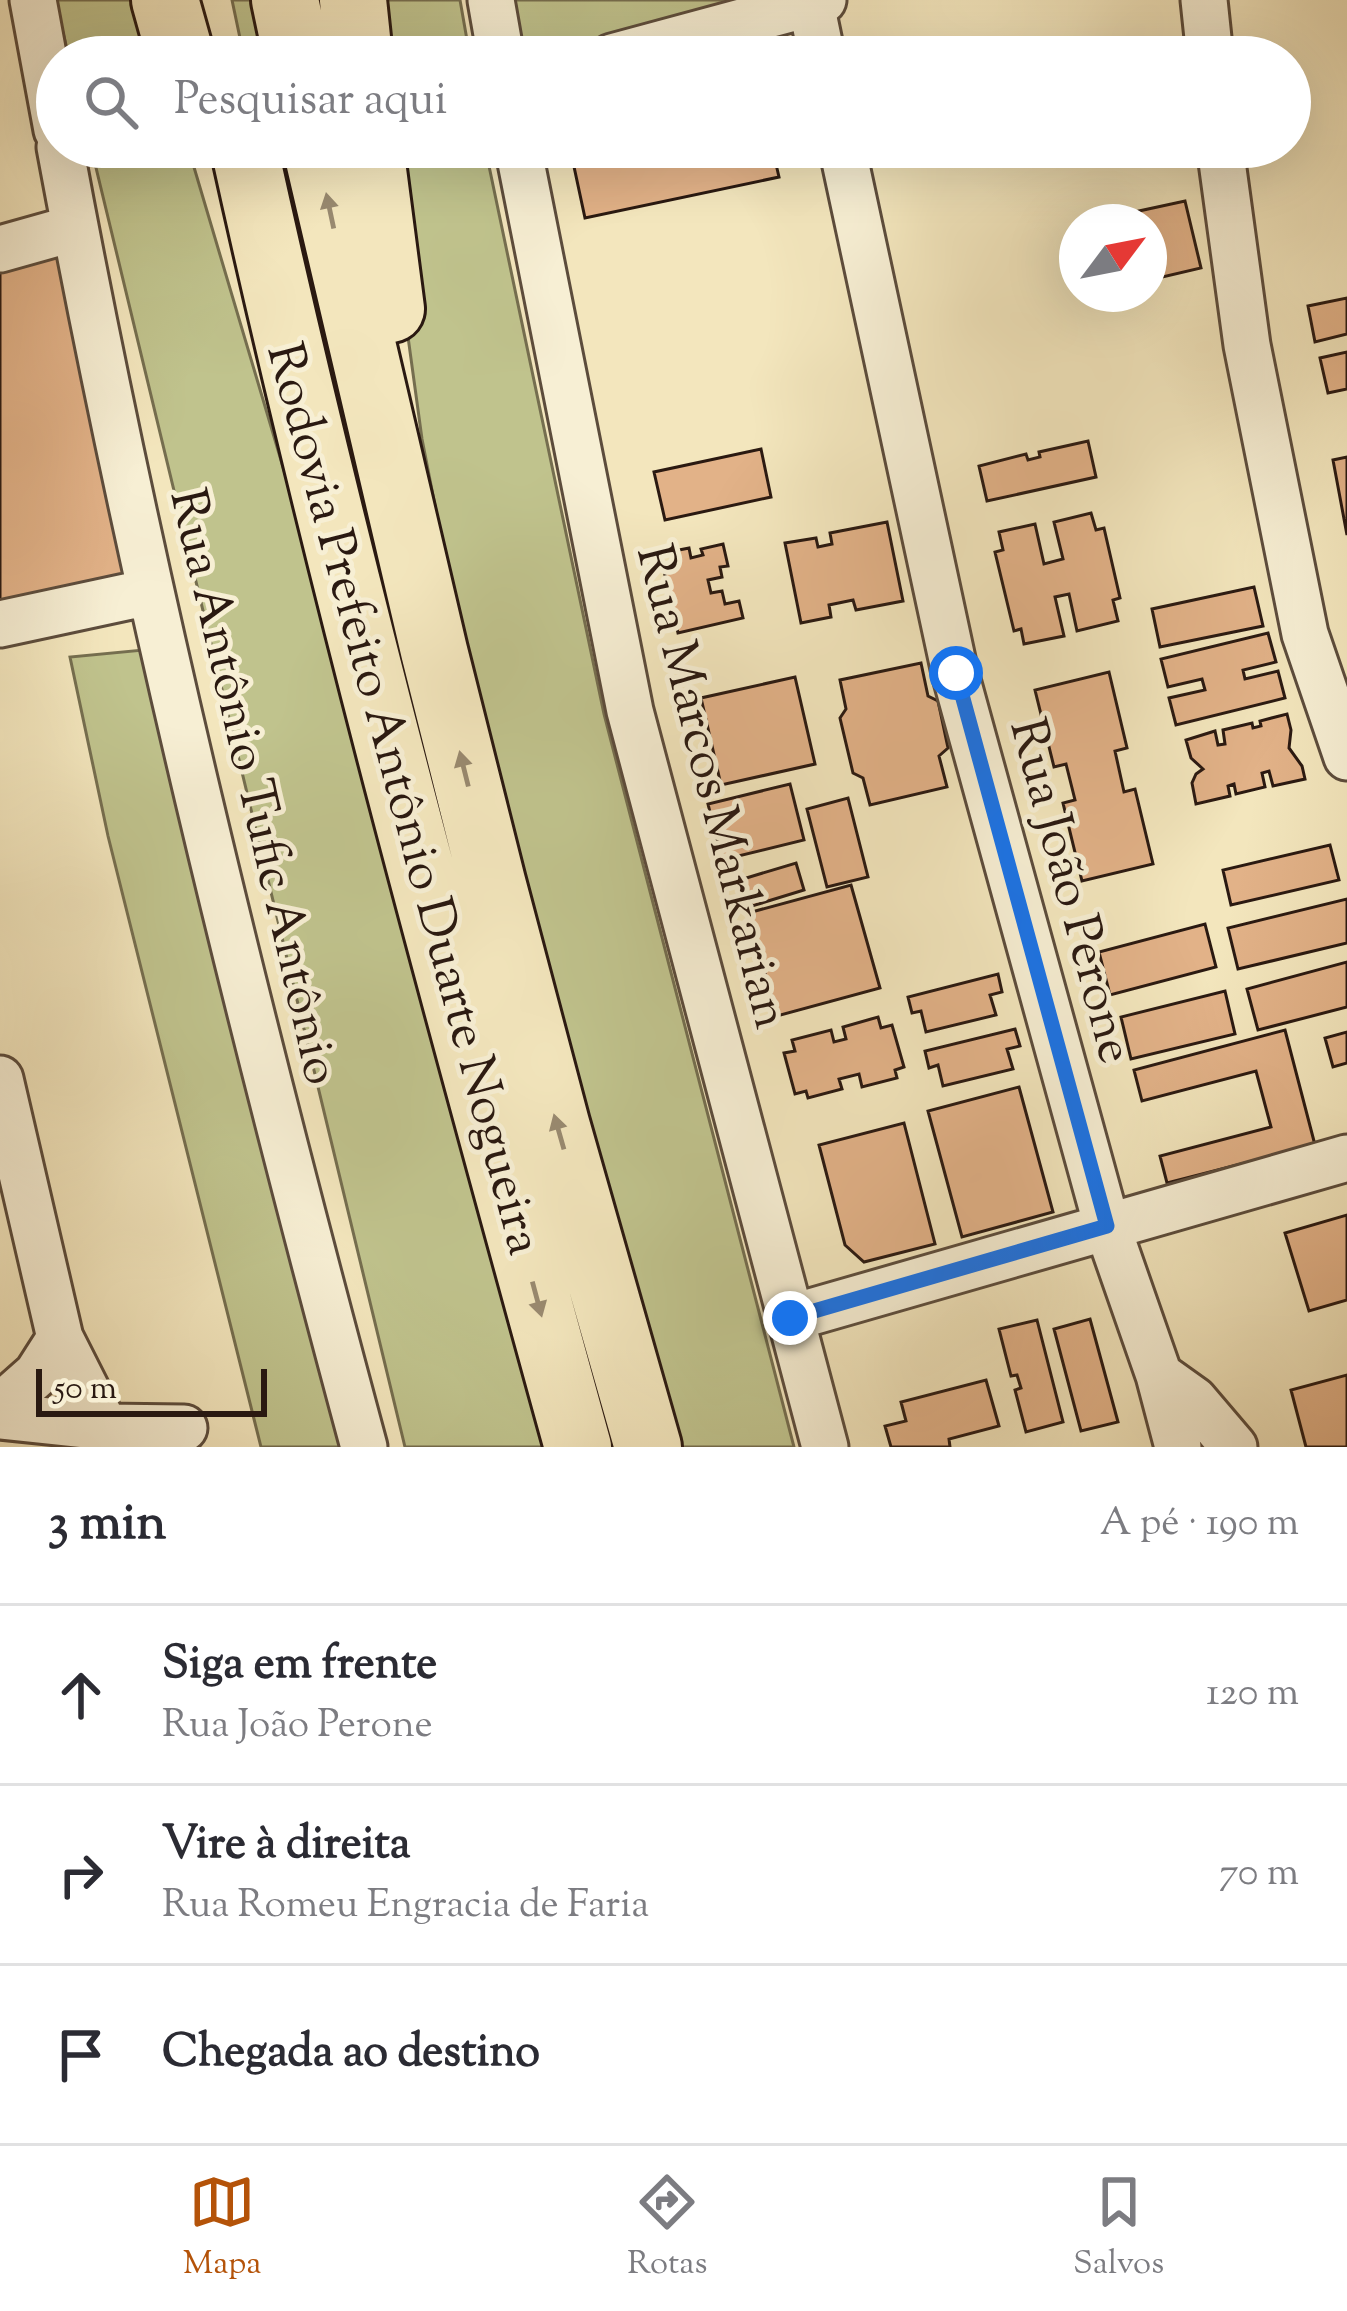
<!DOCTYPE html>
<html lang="pt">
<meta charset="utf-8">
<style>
:root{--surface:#fff;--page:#f7f7f7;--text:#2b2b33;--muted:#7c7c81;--line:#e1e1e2;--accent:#b45309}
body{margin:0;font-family:"Sorts Mill Goudy",serif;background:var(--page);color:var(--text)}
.compass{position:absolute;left:1059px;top:204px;width:108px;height:108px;border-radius:50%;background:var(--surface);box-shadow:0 12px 48px #0002;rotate:58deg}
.scale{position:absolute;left:36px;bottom:30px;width:231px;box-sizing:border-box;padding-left:12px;border:6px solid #2a1911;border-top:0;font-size:33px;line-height:42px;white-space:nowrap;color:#2a1911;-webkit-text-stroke:9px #f7efd4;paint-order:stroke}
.stop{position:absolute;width:36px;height:36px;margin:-27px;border:9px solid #1a73e8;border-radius:50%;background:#fff}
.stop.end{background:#1a73e8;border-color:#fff;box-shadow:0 3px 12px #0008}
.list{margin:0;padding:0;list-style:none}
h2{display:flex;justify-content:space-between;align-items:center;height:156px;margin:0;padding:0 48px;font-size:51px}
h2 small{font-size:39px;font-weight:400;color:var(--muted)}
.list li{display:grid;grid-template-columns:78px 1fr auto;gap:36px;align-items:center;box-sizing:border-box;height:180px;padding:0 48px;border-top:3px solid var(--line)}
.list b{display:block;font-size:45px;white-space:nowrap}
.list p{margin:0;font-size:39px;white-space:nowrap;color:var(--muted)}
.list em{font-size:39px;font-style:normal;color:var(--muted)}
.icon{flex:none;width:66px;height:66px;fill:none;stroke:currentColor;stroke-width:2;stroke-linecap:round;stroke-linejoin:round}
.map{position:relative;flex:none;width:1347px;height:1447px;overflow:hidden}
.search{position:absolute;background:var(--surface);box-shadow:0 12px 48px #0002;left:36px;right:36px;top:36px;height:132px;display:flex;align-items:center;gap:30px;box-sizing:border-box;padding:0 42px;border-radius:66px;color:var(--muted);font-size:45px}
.sheet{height:696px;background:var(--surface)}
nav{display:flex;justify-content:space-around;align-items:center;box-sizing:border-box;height:168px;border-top:3px solid var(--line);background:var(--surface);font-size:33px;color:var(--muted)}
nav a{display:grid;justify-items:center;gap:6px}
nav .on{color:var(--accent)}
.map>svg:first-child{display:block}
.green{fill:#c0c38d;stroke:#756e4f;stroke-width:3}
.building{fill:#e2b288;stroke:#2a1911;stroke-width:3}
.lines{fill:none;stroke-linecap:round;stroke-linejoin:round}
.minor-casing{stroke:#5c4c3c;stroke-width:51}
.highway-casing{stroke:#2a1911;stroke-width:72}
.minor{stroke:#f7efd4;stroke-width:45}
.highway{stroke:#f3e6bd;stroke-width:66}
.oneway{fill:#998a70}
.route{stroke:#1a73e8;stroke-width:15}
.labels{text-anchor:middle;stroke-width:10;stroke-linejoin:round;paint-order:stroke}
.street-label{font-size:51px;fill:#2a1911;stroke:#f7efd4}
</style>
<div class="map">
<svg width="1347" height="1447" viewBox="0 0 1347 1447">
<rect width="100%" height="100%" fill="#f3e6bd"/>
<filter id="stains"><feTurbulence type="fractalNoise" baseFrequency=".00167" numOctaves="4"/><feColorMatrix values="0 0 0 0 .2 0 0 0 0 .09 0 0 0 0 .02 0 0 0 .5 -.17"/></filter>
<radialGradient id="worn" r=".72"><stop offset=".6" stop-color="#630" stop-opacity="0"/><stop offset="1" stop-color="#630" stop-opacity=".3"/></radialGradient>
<!-- green -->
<path class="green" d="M55,0H144L161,57H69Z
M232,0H260L273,57H244Z
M367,0H460L470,57H373Z
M496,0H823L612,57H503Z
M91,147H188L291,494L543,1447H405Z
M382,147H485L604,714L794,1447H677L567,1057L447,567L422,439Z
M143,650L345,1447H261L108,836L70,657Z"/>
<!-- building -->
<path class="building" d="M772,147L779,177L585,218L570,148Z
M1185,201L1201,268L1154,279L1152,270L1149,271V222H1088L1121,215L1122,221L1140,217L1139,211Z
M64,245L135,583L0,608V265Z
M1347,298V334L1315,342L1308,306Z
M1347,352V389L1328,393L1320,358Z
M1088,441L1096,477L987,501L979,466L1026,454L1028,460L1040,457L1039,452Z
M761,449L771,497L665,520L654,472Z
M1347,457V535L1333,460Z
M1091,513L1096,530L1104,528L1120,598L1113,600L1118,621L1077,631L1069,594L1055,597L1064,636L1024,644L1021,629L1014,631L995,552L1003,550L999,532L1035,524L1044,564L1063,559L1054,522Z
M887,522L903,601L856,610L853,600L829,605L831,617L801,623L785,543L816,538L818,547L832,544L830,533Z
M723,544L728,566L720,567L722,577L708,580L711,593L722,591L725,604L739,601L743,618L678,633L663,566L676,562L674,551L689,548L691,558L703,555L701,549Z
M1254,587L1263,626L1160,647L1152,609Z
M1268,633L1276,662L1243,670L1245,679L1278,671L1285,698L1176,725L1169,698L1205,690L1202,679L1168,687L1161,659Z
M921,663L928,696L938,701L948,748L939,756L947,787L870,805L863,778L853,773L840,718L846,709L840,680Z
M1109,672L1127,748L1115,751L1124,792L1135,789L1153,864L1082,881L1063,803L1075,800L1066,764L1054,767L1035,690Z
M795,677L815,764L721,785L701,698Z
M1287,714L1291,730L1289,748L1302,766L1305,779L1273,786L1269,771L1262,773L1265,787L1236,794L1234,784L1228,786L1230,796L1196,804L1192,783L1196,774L1203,769L1191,758L1186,740L1215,731L1218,745L1225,744L1223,730L1252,723L1253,728L1261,726L1260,721Z
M790,784L804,840L722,860L708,804Z
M848,798L868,877L827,887L807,809Z
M1330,845L1339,880L1231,905L1223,870Z
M796,863L804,890L752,906L743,879Z
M851,885L880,988L777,1016L748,913Z
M1347,899V943L1238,969L1228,928Z
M1205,924L1216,967L1110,995L1099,952Z
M1347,962V1007L1258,1030L1247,989Z
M998,974L1002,992L990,995L996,1015L926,1032L921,1011L912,1013L908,997Z
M1225,991L1235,1034L1131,1059L1121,1017Z
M878,1017L881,1028L892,1025L904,1067L895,1070L897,1078L862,1087L859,1074L839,1079L842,1089L808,1098L806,1091L795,1094L784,1053L795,1051L792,1040L831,1030L834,1042L846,1039L843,1027Z
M1015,1029L1020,1046L1007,1049L1013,1069L943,1086L938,1065L929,1068L925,1051Z
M1285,1030L1315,1145L1167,1183L1160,1156L1271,1127L1256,1071L1142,1101L1134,1070Z
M1347,1032V1063L1333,1067L1325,1038Z
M1019,1087L1053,1212L962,1237L928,1111Z
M904,1123L935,1244L864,1262L845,1245L819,1145Z
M1347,1215V1300L1309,1311L1285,1233Z
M1090,1319L1118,1422L1081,1431L1054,1329Z
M1037,1320L1063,1422L1026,1432L1015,1390L1021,1388L1017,1375L1011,1376L999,1329Z
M1347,1375V1447H1306L1291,1390Z
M986,1380L999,1426L949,1439L950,1447H891L885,1426L906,1421L901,1402Z"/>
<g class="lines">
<defs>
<path id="minor" d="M33,0L57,130
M491,0L501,57
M1204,0L1210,57
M811,4L822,57
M612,57L823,0
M60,147C141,585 248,1017 364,1447
M518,147L630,711L825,1447
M842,147L955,673L1107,1226L1159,1375L1178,1447
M1220,147L1247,345L1305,634L1347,757
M0,249L75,228
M0,624L149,592
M0,1079L60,1338L105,1427
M790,1318L1347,1158
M1159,1375L1194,1400L1234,1447
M0,1407L37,1374L60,1338
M0,1416L105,1427L184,1428"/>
<path id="highway" d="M165,0L181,57
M285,0L297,57
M353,0L359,57
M244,147C340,584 459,1016 578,1447
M316,147L434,651L492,882L556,1124L648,1447
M370,147L391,309"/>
</defs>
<!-- minor casing -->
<use href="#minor" class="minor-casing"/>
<!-- highway casing -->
<use href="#highway" class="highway-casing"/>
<!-- minor -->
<use href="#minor" class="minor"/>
<!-- highway -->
<use href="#highway" class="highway"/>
</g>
<!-- one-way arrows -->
<defs><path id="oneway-solid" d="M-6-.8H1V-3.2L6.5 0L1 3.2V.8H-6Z" transform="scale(3)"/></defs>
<g class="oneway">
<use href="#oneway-solid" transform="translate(330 211) rotate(-102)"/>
<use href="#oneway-solid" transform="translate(464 769) rotate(-104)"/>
<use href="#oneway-solid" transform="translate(559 1132) rotate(-106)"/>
<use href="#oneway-solid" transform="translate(537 1299) rotate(75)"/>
</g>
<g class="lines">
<!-- route -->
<path class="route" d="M790,1318L1107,1226L956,673"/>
</g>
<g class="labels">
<!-- street labels -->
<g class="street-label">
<text transform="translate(257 786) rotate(77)" y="18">Rua Antônio Tufic Antônio</text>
<text transform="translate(715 786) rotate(76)" y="18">Rua Marcos Markarian</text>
<text transform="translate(407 798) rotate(75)" y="18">Rodovia Prefeito Antônio Duarte Nogueira</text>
<text transform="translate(1074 890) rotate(75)" y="18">Rua João Perone</text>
</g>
</g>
<rect width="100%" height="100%" filter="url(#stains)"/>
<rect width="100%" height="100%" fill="url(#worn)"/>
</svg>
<svg class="compass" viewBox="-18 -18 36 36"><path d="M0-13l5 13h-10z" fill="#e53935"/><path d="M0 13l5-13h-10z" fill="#7c7c81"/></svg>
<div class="scale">50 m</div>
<div class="stop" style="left:956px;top:673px"></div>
<div class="stop end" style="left:790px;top:1318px"></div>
<div class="search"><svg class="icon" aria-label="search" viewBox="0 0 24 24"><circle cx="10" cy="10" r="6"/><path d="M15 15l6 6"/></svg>Pesquisar aqui</div>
</div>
<section class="sheet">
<h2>3 min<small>A pé · 190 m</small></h2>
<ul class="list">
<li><svg class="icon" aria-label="ahead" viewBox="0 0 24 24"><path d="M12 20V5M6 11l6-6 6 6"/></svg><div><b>Siga em frente</b><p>Rua João Perone</p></div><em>120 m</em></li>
<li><svg class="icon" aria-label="right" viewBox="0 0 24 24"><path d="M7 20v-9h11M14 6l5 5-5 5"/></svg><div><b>Vire à direita</b><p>Rua Romeu Engracia de Faria</p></div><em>70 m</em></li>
<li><svg class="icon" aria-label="arrive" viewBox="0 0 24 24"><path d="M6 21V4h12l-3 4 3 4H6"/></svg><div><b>Chegada ao destino</b></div></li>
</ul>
</section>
<nav>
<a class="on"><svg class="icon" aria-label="map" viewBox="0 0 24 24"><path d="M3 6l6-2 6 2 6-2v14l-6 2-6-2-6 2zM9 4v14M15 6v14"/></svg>Mapa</a>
<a><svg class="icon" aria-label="directions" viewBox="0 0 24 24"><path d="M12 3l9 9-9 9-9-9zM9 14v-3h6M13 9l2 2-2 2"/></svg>Rotas</a>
<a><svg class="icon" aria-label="saved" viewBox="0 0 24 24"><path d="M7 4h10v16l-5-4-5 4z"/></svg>Salvos</a>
</nav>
